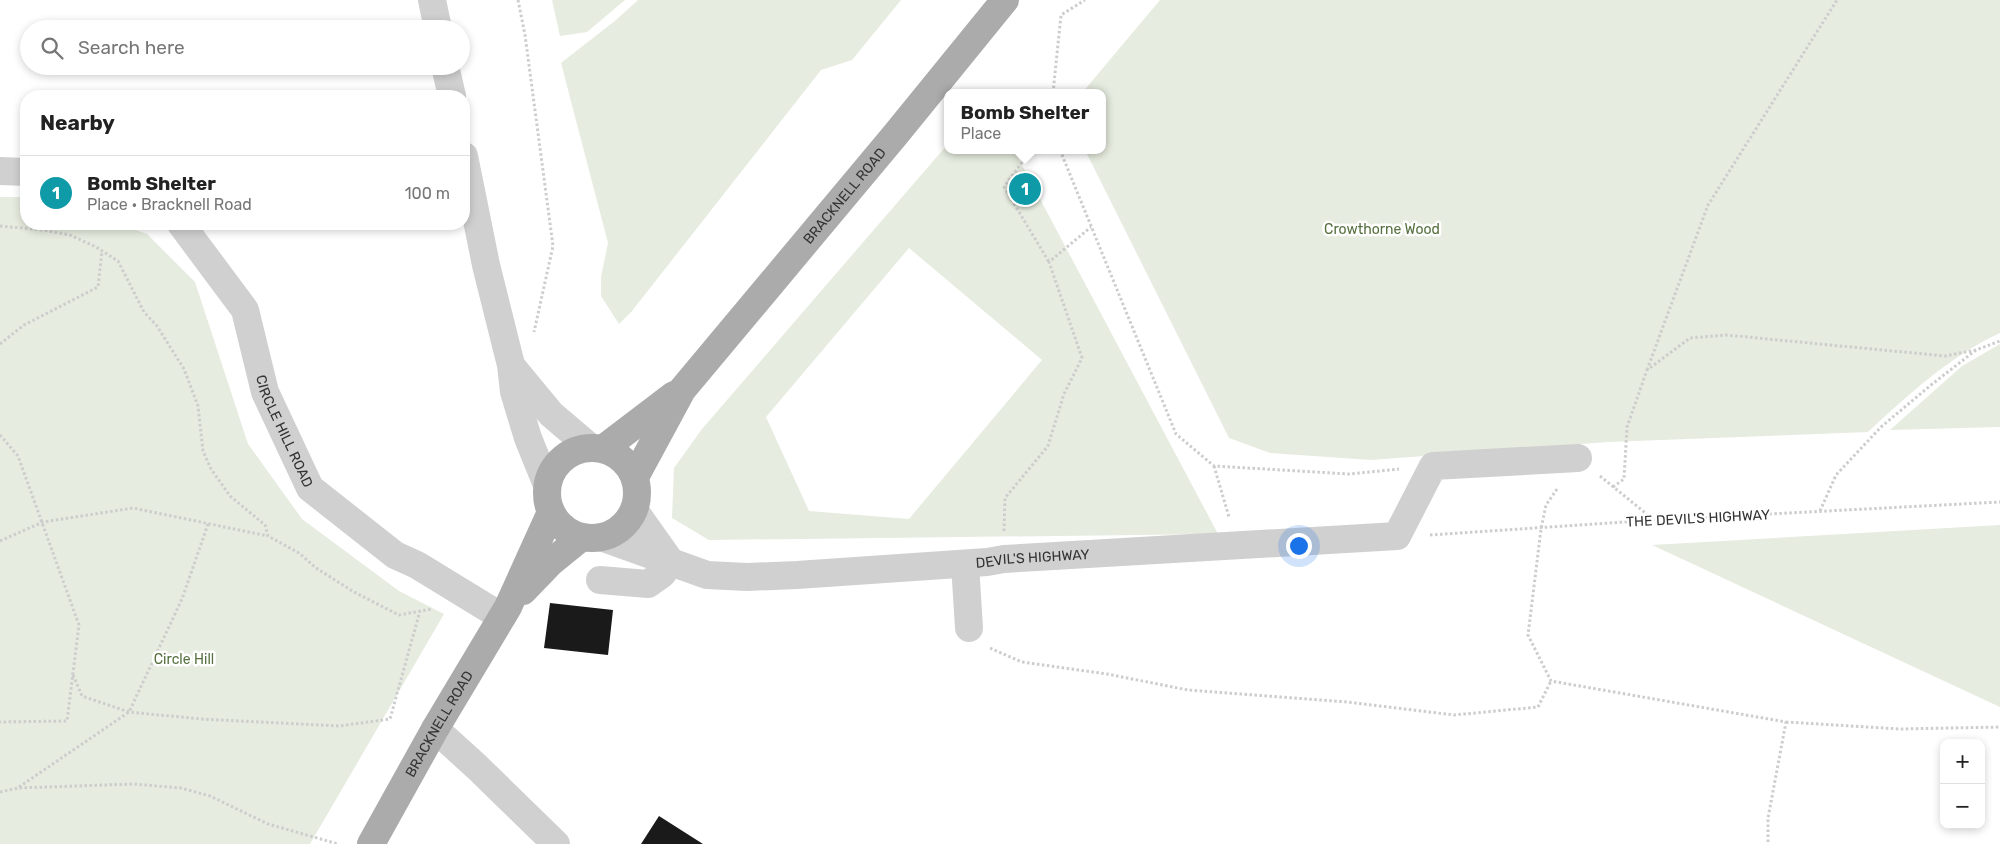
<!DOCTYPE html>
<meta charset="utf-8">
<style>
:root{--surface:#fff;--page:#f2f2f2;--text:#222;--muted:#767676;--line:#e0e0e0;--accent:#e63946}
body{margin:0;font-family:Rubik,sans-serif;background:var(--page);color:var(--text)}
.controls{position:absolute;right:15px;bottom:15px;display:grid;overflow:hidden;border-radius:10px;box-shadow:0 2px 8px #0003}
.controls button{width:45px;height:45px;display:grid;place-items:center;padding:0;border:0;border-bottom:1px solid var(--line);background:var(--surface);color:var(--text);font:25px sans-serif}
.you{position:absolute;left:1298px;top:545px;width:18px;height:18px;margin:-12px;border:4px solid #fff;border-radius:50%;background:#1a73e8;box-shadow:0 0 0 8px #1a73e833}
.badge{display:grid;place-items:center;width:32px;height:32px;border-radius:50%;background:var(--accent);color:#fff;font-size:16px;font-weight:700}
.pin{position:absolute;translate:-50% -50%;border:2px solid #fff;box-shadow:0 1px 5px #0006}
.popup{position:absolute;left:944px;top:89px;width:162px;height:65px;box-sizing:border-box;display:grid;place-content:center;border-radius:10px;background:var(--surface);filter:drop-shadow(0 1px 4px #0005);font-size:16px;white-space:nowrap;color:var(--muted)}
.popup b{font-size:19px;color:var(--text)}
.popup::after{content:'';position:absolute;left:50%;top:100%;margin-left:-10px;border:10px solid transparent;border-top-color:var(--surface)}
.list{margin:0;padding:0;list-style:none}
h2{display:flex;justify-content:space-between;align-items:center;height:65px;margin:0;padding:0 20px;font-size:21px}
h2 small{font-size:16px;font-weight:400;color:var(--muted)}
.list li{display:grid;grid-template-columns:32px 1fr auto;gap:15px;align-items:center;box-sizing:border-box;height:75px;padding:0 20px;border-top:1px solid var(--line)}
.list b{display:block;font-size:19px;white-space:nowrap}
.list p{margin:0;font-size:16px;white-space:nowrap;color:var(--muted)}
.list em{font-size:16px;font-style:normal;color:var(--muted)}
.icon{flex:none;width:28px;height:28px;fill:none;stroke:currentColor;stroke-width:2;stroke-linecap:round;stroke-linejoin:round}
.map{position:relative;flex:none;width:2000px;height:844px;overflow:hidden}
.search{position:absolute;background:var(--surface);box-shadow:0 2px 8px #0003;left:20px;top:20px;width:450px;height:55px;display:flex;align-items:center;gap:12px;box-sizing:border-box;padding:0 18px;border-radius:28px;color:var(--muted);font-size:19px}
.panel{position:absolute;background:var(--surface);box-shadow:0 2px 8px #0003;left:20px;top:90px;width:450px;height:140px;border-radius:20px}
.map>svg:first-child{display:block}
.green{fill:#e6ecdf;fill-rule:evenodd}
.building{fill:#1a1a1a}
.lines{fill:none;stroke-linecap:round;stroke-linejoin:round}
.path{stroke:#cdcdcd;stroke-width:3;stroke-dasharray:2.5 2.5;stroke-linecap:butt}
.minor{stroke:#d0d0d0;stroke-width:28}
.major{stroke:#ababab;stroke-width:28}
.labels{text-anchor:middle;stroke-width:5;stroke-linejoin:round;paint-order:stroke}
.street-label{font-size:14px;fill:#333;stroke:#fff}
.park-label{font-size:14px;fill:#56703f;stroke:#fff}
</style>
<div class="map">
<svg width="2000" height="844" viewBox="0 0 2000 844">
<rect width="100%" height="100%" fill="#fff"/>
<!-- green -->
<path class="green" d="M552,0H625L587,32L560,36Z
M638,0H901L852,60L821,70L632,311L619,324L601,296V277L608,243L561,63L616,20Z
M1160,0H2000V333C1950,356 1908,395 1868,432L1608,442L1371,460L1270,453L1229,438L1085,150H1102V93H1082Z
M947,145L948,150H1014L1218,534L709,540L672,518L674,468L702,429ZM909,248L1042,360L909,519L809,511L766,417Z
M0,197H26V224H119L147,234L195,282L248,444L302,519L399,591L444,614L310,844H0Z
M2000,344V427L1890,430L1962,366Z
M2000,525V707L1652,545Z"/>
<!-- building -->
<path class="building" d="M550,603L613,610L608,655L544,648Z
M659,816L703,844H641Z"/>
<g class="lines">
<!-- path -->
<path class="path" d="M518,0L525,35L553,246L534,332
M1053,93L1061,15L1085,0
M1031,150L1004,187L1049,262
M1060,150L1176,434L1214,466L1349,474L1399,469
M0,226L43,230L70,235L96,247L118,261L144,312L157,326L184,369L198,406L203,451L211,469L230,496L265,525L268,536L299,553L316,568L354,592L399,615L432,609
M0,344L24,325L98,287L102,251
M1647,370L1708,205L1837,0
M0,435L18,456L79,625L67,721L0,722
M1214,466L1229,517
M1600,476L1654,520
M1613,487L1624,479L1627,427L1647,370L1690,338L1726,335L1945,356L1976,350L2000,341
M1557,489L1546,505L1541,529L1528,635L1551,681L1786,722L1768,818V844
M1820,511L1836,475L1881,427L1931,385L1976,350
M1004,531L1005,498L1048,446L1064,394L1082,358L1049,262L1091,227
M1430,535L1654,520L2000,502
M0,541L43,522L133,508L268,536
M990,648L1022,662L1107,674L1188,690L1347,702L1454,715L1538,707L1551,681
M73,675L82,696L129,712L201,719L339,726L390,719L420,611
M1786,722L1900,729L2000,727
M19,787L129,712L182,599L208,524
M0,792L18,788L134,784L181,788L210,796L268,824L338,844"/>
<!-- minor -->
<g class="minor">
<path d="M432,0L438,29"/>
<path d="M445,66L452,96"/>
<path d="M464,156L486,265L511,365L514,392L528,438L547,485"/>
<path d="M0,171L26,172"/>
<path id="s1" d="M181,224L245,310L265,392L310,488L395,555L417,565L502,617"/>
<path d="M513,368L551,414L591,448"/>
<path d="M634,510L671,562"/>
<path id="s2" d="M601,537L707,575L747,577L797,575L987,562L1004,559L1397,536L1433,466L1578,458"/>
<path d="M965,564L969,628"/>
<path d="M600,580L648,584L662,574L671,562"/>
<path d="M435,729L477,767L556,844"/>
</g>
<!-- major -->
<g class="major">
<circle cx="592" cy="493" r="45"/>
<path d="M603,449L674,395"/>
<path id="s3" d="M635,477L682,390L896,134L1005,0"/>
<path d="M523,591L550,563L582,537"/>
<path id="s4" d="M371,844L435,729L508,607L551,512"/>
</g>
</g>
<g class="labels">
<!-- street labels -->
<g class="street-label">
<text dy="5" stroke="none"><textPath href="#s3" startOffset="352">BRACKNELL ROAD</textPath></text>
<text dy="5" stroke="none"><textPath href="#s1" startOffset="235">CIRCLE HILL ROAD</textPath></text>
<text transform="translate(1698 518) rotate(-3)" y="5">THE DEVIL'S HIGHWAY</text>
<text dy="5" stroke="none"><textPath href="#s2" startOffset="439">DEVIL'S HIGHWAY</textPath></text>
<text dy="5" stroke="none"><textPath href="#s4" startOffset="138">BRACKNELL ROAD</textPath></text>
</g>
<!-- park labels -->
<g class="park-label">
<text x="1382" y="234">Crowthorne Wood</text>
<text x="184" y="664">Circle Hill</text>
</g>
</g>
</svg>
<div class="controls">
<button>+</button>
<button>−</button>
</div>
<div class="you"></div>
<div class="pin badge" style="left:1025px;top:189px;background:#0f9aa8">1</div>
<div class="popup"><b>Bomb Shelter</b>Place</div>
<div class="search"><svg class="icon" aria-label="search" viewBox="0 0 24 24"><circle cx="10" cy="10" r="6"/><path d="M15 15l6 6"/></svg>Search here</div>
<section class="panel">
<h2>Nearby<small></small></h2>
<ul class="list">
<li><span class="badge" style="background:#0f9aa8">1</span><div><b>Bomb Shelter</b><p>Place · Bracknell Road</p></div><em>100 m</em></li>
</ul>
</section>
</div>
